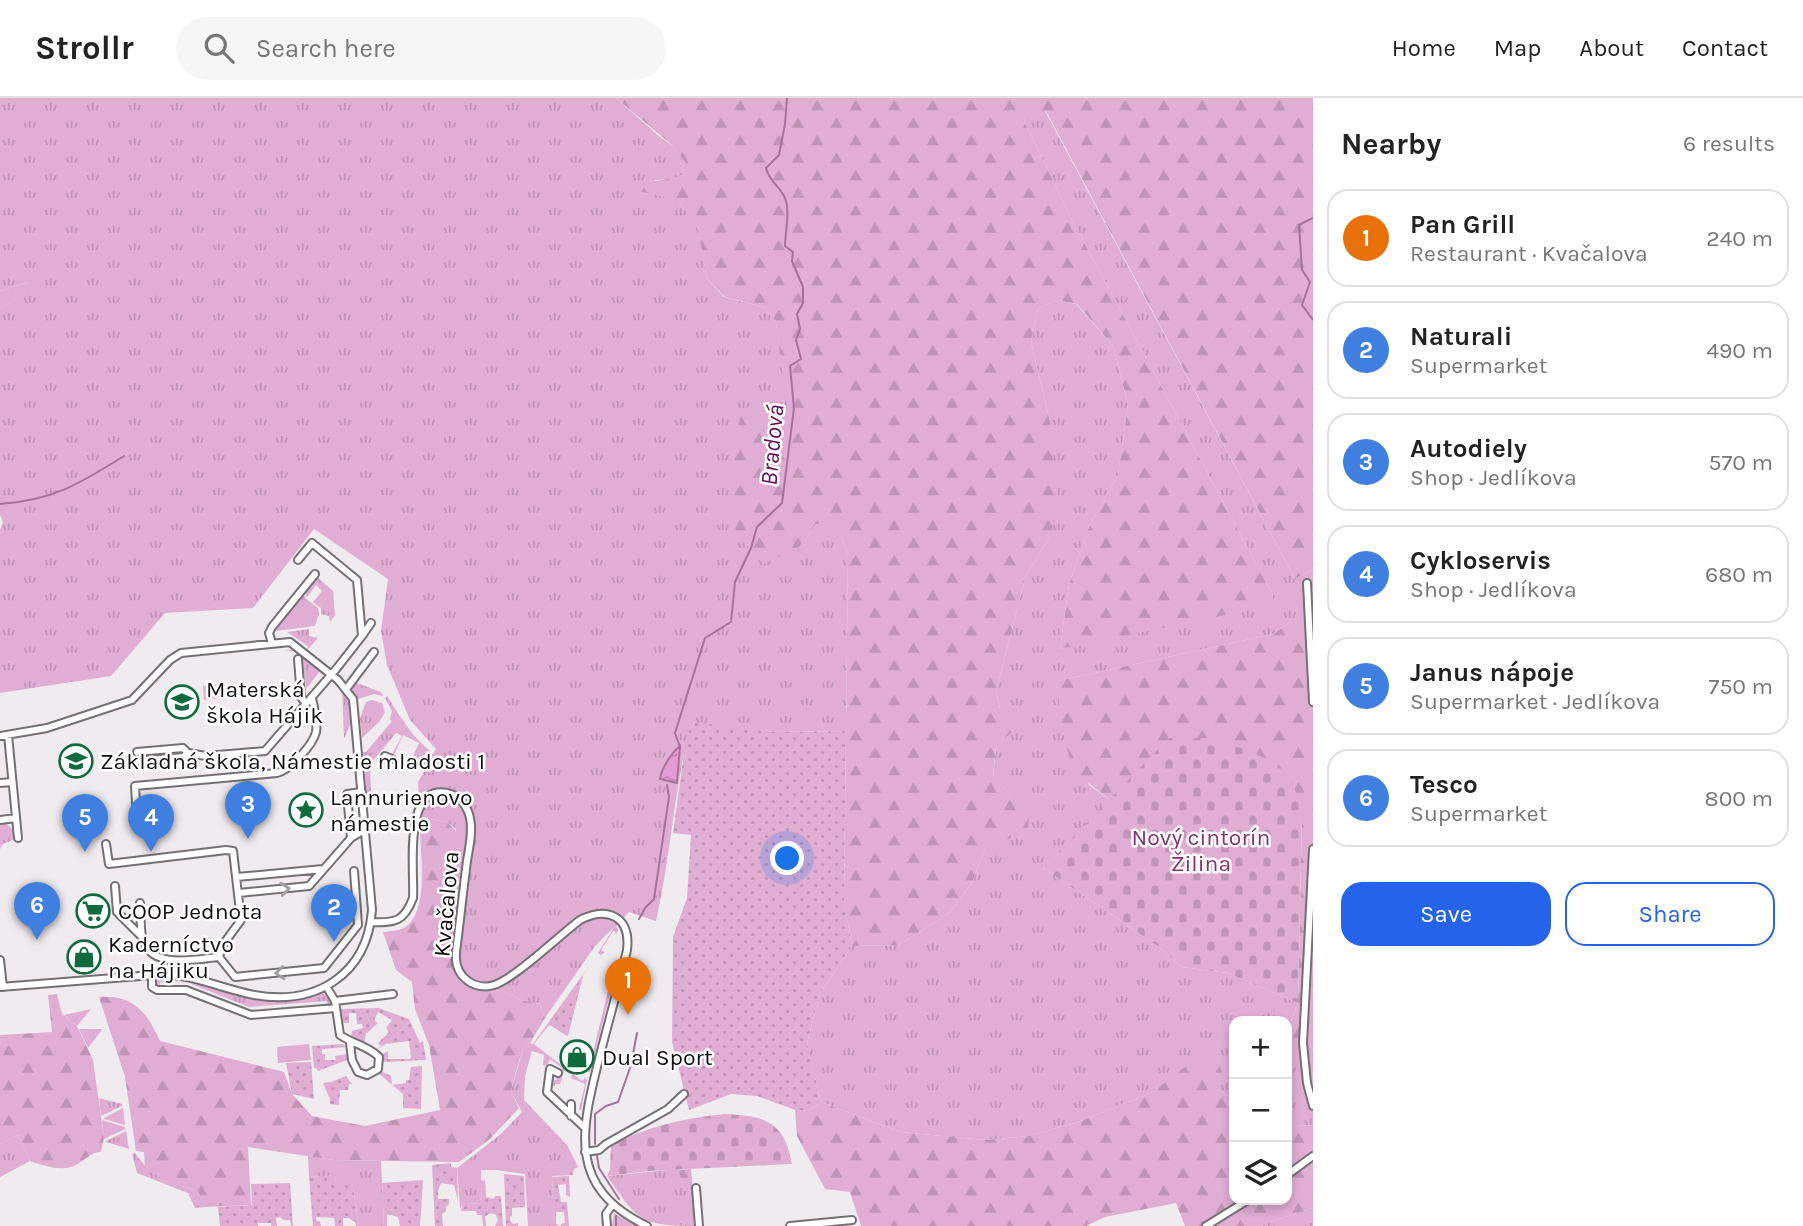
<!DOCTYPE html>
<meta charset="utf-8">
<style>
:root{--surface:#fff;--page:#f6f6f6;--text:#222;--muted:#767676;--line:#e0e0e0;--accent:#2563eb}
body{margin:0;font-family:Karla,sans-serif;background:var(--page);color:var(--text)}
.controls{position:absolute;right:21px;bottom:21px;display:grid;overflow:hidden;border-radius:14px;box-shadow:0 4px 10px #0003}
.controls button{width:63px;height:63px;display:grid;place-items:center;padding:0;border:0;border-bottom:2px solid var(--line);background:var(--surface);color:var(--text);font:35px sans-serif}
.you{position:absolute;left:788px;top:761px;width:24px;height:24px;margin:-18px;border:5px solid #fff;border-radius:50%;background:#1a73e8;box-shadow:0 0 0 10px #1a73e833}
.badge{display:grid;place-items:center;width:46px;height:46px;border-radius:50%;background:var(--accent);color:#fff;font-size:23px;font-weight:700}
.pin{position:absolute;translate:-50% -58px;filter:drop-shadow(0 2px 4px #0008)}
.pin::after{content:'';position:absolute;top:37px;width:24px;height:21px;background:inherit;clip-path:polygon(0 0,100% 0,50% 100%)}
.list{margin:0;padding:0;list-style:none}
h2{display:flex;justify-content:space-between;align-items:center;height:91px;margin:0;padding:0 28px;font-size:30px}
h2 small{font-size:23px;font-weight:400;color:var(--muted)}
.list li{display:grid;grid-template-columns:46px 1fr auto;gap:21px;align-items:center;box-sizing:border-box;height:98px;margin:0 14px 14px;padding:0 14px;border:2px solid var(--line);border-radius:21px}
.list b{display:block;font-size:26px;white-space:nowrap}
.list p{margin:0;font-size:23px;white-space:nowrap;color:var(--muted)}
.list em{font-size:23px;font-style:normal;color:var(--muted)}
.actions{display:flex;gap:14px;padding:21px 28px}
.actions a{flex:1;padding:16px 0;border:2px solid var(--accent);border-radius:21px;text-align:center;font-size:24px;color:var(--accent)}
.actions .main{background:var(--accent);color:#fff}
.icon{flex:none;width:38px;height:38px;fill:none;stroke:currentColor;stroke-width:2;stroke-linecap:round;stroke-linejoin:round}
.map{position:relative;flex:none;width:1313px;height:1128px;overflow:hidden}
header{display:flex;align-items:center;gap:42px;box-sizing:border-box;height:98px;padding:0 35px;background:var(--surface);border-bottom:2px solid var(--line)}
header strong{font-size:33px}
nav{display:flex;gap:38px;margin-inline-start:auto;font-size:24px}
.search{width:490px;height:63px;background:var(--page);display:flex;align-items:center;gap:18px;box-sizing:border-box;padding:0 24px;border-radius:38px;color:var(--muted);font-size:26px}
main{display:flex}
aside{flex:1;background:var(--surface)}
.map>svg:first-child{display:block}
.grass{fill:url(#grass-tufts);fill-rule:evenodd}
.forest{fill:url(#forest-firs)}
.cemetery{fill:url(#cemetery-stones)}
.park{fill:url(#park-dots)}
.pitch{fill:#e0add3}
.water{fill:url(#water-ripples);stroke:#a6729a;stroke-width:2}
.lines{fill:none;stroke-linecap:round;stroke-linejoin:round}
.stream{stroke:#a6729a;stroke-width:2}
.minor-casing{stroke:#747073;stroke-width:10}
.minor{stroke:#fff;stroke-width:6}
.oneway{stroke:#a1a0a0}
.labels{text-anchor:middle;stroke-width:5;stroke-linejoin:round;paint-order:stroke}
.poi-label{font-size:23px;fill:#131112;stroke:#fff;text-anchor:start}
.park-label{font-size:23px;fill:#863076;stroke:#fff}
.street-label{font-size:23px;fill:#131112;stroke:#fff}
.water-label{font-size:24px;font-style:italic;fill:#650c58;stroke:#fff}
</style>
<header>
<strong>Strollr</strong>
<div class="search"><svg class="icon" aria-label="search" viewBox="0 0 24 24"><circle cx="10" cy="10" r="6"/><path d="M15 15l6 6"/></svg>Search here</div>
<nav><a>Home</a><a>Map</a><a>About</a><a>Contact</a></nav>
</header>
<main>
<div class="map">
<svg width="1313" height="1128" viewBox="0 0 1313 1128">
<defs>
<pattern id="grass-tufts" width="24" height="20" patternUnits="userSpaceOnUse" patternTransform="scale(1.75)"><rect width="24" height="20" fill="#e0add3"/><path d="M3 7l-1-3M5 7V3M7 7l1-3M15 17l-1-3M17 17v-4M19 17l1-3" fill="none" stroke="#bf94b4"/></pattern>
<pattern id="forest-firs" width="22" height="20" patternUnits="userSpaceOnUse" patternTransform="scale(1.75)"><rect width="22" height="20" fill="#e0add3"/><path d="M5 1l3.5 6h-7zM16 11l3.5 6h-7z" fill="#bf94b4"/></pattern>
<pattern id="cemetery-stones" width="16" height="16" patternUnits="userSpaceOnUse" patternTransform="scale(1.75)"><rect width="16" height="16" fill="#e0add3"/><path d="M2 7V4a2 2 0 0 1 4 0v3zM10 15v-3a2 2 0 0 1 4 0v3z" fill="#bf94b4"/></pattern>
<pattern id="park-dots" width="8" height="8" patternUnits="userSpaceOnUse" patternTransform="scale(1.75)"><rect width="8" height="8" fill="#e0add3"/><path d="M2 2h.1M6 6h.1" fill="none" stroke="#bf94b4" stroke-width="1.8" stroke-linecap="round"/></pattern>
<pattern id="water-ripples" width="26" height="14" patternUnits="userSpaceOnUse" patternTransform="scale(1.75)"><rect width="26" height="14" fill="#e59bd4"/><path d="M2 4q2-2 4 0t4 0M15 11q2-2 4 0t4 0" fill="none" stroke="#c484b5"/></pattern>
</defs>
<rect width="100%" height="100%" fill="#f0ebef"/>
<!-- grass -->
<path class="grass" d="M0,0H616L660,39L673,48L692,72L674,81L654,82L679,103L698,131L707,181L724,199L763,209L776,224L788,310L799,449L816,426L836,424L848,457L846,633L772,634L691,625C674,690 671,757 656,823L629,814L616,828L618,832L616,836L614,832L601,852L605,854L601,857L598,855L615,828L595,848L545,920L540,906L521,902L501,892L488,894L474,892L458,882L453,865L456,731L447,724L431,721L420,731L418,684L425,672L420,665L413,671H407L419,645L403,637L393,659L391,658L402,638L396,635L370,666L371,697L367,699L363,654H366L392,623L390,621L392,613L385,600L387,598C403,623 410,636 433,656L436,651L410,622L387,567L381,533L388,481L314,431L253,510L165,515L111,578L0,595V432L3,424L0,417V210L36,190L28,184L0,193ZM680,649L678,681L677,685L661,673Z
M1045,13L1295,481L1313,471V564L1291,524L1273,536L1058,583L1089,687L1110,702L1043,770L1159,849L1182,869L1227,875L1298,905L1291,923L1313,982V1027L1287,1029V923H1234V1002L1217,991L1191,965L1151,995L1075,1025L1029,1038L985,1042L901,1034L821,1004L807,946L820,895L852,848L899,847L949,815L972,785L985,750L1010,696L993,679L1000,611L996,593L1026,477L1052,436L1050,324L1031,244L1038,211L1056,202L1076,206L1113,248L1128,306L1118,377L1090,426L1069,486L1060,551L1273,497L1070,118L1024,23Z
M317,479L333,493L335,517L330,524L329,518L321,516V510L313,504L322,493L316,487L307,499L305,494Z
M303,494L306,501L318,510L319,516L315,528L276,533L275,529Z
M309,531V538L318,540L307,552L308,548L287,534Z
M295,551L320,573L303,595V591L306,590L303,562L294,553H285Z
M354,584L381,594L383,598L374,596L358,601L352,592Z
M342,589C353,606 355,622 344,640Z
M372,602L382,605L385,614L380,623L362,640L360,620L366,604Z
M0,725H6L14,733L15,741L3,746L0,751Z
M592,864L583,877L568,938L549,927L534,946L582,983L585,980L587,982L581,1012H579L585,986L571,980L572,976L564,973L560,986H555L554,989L553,987L550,986V980L556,982L562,970L550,961L547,968L543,967L544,957L532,953L525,978L524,1002L567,1047L578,1069L574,1071L573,1077L552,1078L554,1128H528L525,1076L496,1072H481L482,1105L463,1106L460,1110L457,1070L501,1036L522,1014L511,993L523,951L530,945L533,946Z
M160,880C213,885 270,918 322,895L329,899L331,905L328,908L327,903L249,909L184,883L160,884V889L155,886V882Z
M610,885L613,886L590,974H588L585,971H589Z
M91,911L77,928L64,917Z
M79,931H101L102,932L88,950Z
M99,1000L122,1006V1008L101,1018Z
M123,1010L125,1027L104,1021V1020Z
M102,1022L125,1029V1031L104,1041Z
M126,1033L129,1051L106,1044V1043Z
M18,1037L30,1063L0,1079V1046Z
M135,1055C153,1081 170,1084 198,1093L205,1109L195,1110L188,1095L137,1075L132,1056Z
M308,1058L334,1062L381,1063L384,1128H359L352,1084H336L335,1078L309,1079Z
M678,1071L685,1093L693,1092L697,1128C641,1128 638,1123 607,1078Z
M1313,1110V1128H1258Z
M614,1115L638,1128H612Z"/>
<!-- forest -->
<path class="forest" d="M616,0H1313V471L1295,481L1046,13L1024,23L1070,118L1273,497V507L1060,551L1069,486L1090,426L1118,377L1128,306L1113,248L1077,206L1056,202L1038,211L1031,244L1050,324L1057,389L1052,436L1026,477L996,593L1000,611L1019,628L996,648L993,678L1010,696L1029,700L1028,733L985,750L972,785L949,815L899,847L852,848L844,802L848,457L836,425L816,426L799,449L763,466L736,436L729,370L741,317L787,310L776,224L763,209L725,199L707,181L698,132L679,103L639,93L638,87C658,81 673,83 691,72L673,48Z
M29,184L37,190L0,210V193Z
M1291,524L1305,541L1313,564V982L1307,968L1287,960L1291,923L1298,905L1302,717L1169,640L1110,702L1072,672L1059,614L1058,583L1273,536Z
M431,721L447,724L463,740C458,784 446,840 458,882L474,892L488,894L501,892L521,902L540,906L545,920L530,945L523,951L517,970L511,993L519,1010L490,1041L459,1064L334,1062L248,1049L251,1107L205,1109L198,1093L165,1083L145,1070L144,1054L136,1053L125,979L99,899C133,896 147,914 160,943L284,974L292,996L312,1018L365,1028L440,1012L429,947L415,911L412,884L396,872L383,834C389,833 398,833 404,830C430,813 420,758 420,731Z
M57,896L62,916L77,928L93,962L104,1040L101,1054C91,1054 85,1062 76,1067C62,1074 44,1068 30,1063L18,1037L0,1046V937L52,934L48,897Z
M1207,963L1219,967L1223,977L1217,991L1234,1002V1102H1287V1029L1313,1027V1110L1258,1128H1185L1176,1105L1105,1119L1086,1128H861L850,1094L825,1091L797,1038L795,1012L809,1013L821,1004L901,1034L985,1042L1029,1038L1075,1025L1151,995L1190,965Z
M691,1071L693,1092L685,1093L678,1072Z"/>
<!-- cemetery -->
<path class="cemetery" d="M1169,640H1210L1250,653L1278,667L1293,685L1302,717L1298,905L1227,875L1182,869L1159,849L1043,770Z
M724,1016C764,1018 784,1022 792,1066L649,1073L607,1078L610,1071L611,1047C646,1029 685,1020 724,1016Z"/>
<!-- park -->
<path class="park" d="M691,624L772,634L846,633L844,802L852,848L820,895L807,945L821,1004L809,1013L795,1012L757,998L731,996L689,1012L672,944L673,839L687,800L691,737L673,735L685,648Z
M583,878L567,938L549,925Z
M378,910L409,921L420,945L423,943L426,962L383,964L381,957L388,953V961H410L411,959L409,943L386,946L376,952L381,948L378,945L389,934L386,930L392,922L378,914L374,922L378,925L366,936L364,945L351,938L352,933L363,930L362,926H357L356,915H349V925H343V932H341L340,911Z
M343,946L346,949L322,951V956H325V962H336L335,958L347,956V962L318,973L316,970H314L312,948Z
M311,964L314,1001L292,996L286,965Z
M422,968L421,1011L403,1010V996L378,975L381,973L391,978L392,987L406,985V982H409L411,969Z
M346,978L352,986H349L348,992H340L339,1007L330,1006V1001L323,985L331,984Z
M451,1065V1069L457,1070L458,1103L454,1087L441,1085L438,1093V1101H449V1106L446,1109V1113L442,1116L443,1128H435L432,1067Z
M504,1076L524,1078L525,1109L512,1110V1118L510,1119V1122L513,1126L518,1125V1128H506Z
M335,1077L336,1084L352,1083L359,1128H356L355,1124L349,1120H343V1128H335L334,1120L316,1119V1122L320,1124L321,1128H313L309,1079Z
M569,1078L570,1099L566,1097V1086L558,1087L561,1104H567L569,1128H561V1126L565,1125L564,1114H556V1126L560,1128H554L552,1079Z
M423,1082L420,1128H400L398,1119L387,1116V1128H384L382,1085Z
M485,1082L486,1099L494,1101L495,1098H501L503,1128H495L498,1122L496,1117L492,1115L485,1118L486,1128H483L482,1117H477L476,1113H461L463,1106L482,1105L481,1083Z
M290,1085L293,1128H291L290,1122H283L280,1119L276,1120L277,1128H271V1125H258V1128H220L218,1109L252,1107L251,1086Z"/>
<!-- pitch -->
<path class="pitch" d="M225,586L226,599L204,602L203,588Z
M309,946L311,962L278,965L277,949Z"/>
<!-- water -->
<path class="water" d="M680,648L677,685L660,681C661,671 672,654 680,648Z"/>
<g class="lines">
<!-- stream -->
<path class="stream" d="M1313,120L1299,127L1302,172L1310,184L1302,207L1313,222
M0,406C54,402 79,386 124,358
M680,649L675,635L705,540L731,524L735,484L751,450L757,429L782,405L794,310L790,268L801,261L796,242L800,231L797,216L803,205V189L792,163L793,154L785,148C785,133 791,112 784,98C778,87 769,83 766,70L779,57L785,26L787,0
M639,821L645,810L654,801L669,699L667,687
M595,1046V1016L606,1008L618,1004L631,967L637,935
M597,1058L599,1070L619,1101
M616,1128V1118"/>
<defs>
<path id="minor" d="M1307,485L1313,604
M362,538L371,525
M272,545L269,535L272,529L315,476
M298,561L301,599L306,606
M347,590L374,554
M8,637L18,740
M0,638L47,630L132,602L170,562L181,555L290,544L338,582L353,601L372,812C367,877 316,908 254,897C224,891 196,878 165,876L0,889
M137,654L183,650L188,655
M385,658L392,661
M138,663L183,659L188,655L206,658L265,653L337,570L362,538L357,482L312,445L298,462
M0,685L12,684
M137,721L135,688L277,675C290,672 313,647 316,634C318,623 314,610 312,600
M0,722L16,720
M351,740L347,696L362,694
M106,746L109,766L226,752L233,753L241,822L222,848L219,859C195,861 149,873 142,838C140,828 141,816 140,805
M1313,751L1303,945L1307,985L1313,1008
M237,779L323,771
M115,788L117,814L143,840
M239,795L309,788L351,740L366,731
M371,824C395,825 404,824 413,800C415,774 401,681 451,696C461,699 468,710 470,720C473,734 469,750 467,763C463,793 460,824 456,854C455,865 458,876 468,883C475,888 485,890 494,887C514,881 560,837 580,822C607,808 631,818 627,852C619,887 609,922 600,957C582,1029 565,1089 647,1128
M219,859L235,879
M0,862L3,889
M152,876V889L157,892H186L251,917L336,910
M235,879L324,870L358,827L354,773
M326,888L335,903L340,937C353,946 368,948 379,959L378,971L367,977L358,974L352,962L350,945
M335,903L393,896
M558,975L550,971L547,994L584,1029
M571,1018V1006
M585,1054L599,1052L606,1046L668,1011L684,996
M1287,1077L1313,1058
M696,1090L699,1128
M607,1128L606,1116L613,1106
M790,1128L852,1122
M1206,1128L1248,1102"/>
</defs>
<!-- minor casing -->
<use href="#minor" class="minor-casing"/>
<!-- minor -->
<use href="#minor" class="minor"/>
</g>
<!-- one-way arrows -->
<defs><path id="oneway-chevron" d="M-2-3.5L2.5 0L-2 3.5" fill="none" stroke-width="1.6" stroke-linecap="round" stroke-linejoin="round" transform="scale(1.75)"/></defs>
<g class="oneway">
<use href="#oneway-chevron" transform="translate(285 791) rotate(-6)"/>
<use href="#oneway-chevron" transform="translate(280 875) rotate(175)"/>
</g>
<!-- icons -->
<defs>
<symbol id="school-ring" viewBox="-11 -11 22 22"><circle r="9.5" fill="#fff" stroke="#0f6a3d" stroke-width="1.5"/><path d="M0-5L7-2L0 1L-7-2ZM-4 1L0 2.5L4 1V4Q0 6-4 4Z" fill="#0f6a3d"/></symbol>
<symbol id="sight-ring" viewBox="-11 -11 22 22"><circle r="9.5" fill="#fff" stroke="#0f6a3d" stroke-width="1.5"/><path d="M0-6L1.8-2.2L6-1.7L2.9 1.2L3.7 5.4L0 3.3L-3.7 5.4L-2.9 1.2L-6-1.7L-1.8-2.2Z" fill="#0f6a3d"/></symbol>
<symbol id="supermarket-ring" viewBox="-11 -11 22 22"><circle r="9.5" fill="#fff" stroke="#0f6a3d" stroke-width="1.5"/><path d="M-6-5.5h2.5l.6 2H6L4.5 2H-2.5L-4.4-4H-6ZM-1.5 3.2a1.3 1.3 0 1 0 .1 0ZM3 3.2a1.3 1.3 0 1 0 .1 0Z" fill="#0f6a3d"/></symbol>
<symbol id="shop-ring" viewBox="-11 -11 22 22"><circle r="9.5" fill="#fff" stroke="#0f6a3d" stroke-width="1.5"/><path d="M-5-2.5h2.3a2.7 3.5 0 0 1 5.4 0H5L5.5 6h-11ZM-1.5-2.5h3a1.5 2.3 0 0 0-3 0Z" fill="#0f6a3d"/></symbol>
</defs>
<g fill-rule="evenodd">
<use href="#school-ring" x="163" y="585" width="38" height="38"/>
<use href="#school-ring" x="57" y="644" width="38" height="38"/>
<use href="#sight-ring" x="287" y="693" width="38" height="38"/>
<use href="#supermarket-ring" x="74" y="794" width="38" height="38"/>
<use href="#shop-ring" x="65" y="840" width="38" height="38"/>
<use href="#shop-ring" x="558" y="940" width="38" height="38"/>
</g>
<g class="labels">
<!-- poi labels -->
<g class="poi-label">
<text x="206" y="599">Materská<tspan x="206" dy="26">škola Hájik</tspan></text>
<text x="100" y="671">Základná škola, Námestie mladosti 1</text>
<text x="330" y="707">Lannurienovo<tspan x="330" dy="26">námestie</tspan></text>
<text x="118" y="821">COOP Jednota</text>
<text x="108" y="854">Kaderníctvo<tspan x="108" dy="26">na Hájiku</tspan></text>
<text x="602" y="967">Dual Sport</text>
</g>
<!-- park labels -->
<g class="park-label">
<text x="1201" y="747">Nový cintorín<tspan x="1201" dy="26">Žilina</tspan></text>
</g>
<!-- street labels -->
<g class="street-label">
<text transform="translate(446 806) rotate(-85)" y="8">Kvačalova</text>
</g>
<!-- water labels -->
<g class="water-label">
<text transform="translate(772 347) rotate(-85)" y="8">Bradová</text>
</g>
</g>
</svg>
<div class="controls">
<button>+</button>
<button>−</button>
<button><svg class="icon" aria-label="layers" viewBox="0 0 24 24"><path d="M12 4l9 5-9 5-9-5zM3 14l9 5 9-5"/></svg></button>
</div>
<div class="you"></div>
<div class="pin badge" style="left:628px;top:917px;background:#e8710a">1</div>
<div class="pin badge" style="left:334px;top:844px;background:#3f7fe0">2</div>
<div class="pin badge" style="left:248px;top:741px;background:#3f7fe0">3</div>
<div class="pin badge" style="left:151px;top:754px;background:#3f7fe0">4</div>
<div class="pin badge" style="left:85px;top:754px;background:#3f7fe0">5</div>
<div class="pin badge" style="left:37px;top:842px;background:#3f7fe0">6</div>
</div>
<aside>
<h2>Nearby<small>6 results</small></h2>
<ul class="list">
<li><span class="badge" style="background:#e8710a">1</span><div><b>Pan Grill</b><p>Restaurant · Kvačalova</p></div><em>240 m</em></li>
<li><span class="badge" style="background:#3f7fe0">2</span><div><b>Naturali</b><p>Supermarket</p></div><em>490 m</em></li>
<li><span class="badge" style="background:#3f7fe0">3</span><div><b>Autodiely</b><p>Shop · Jedlíkova</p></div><em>570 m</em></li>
<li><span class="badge" style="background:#3f7fe0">4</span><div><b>Cykloservis</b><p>Shop · Jedlíkova</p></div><em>680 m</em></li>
<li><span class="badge" style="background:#3f7fe0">5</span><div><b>Janus nápoje</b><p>Supermarket · Jedlíkova</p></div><em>750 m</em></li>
<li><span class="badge" style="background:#3f7fe0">6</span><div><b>Tesco</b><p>Supermarket</p></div><em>800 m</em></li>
</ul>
<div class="actions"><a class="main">Save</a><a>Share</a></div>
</aside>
</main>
